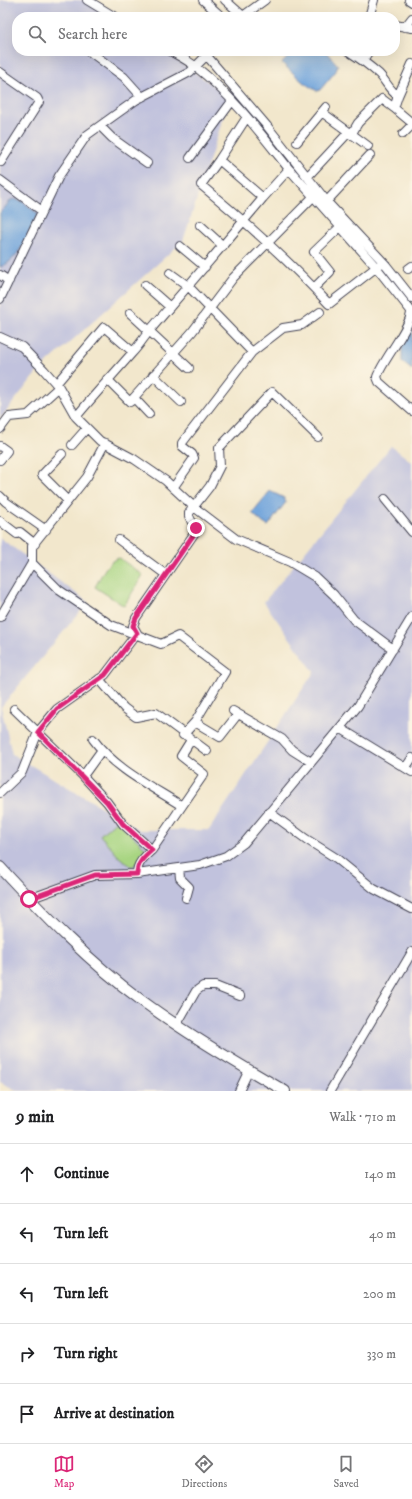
<!DOCTYPE html>
<meta charset="utf-8">
<style>
:root{--surface:#fff;--page:#f2f2f2;--text:#202124;--muted:#757577;--line:#e0e0e0;--accent:#db2777}
body{margin:0;font-family:"IM FELL DW Pica",serif;background:var(--page);color:var(--text)}
.stop{position:absolute;width:12px;height:12px;margin:-9px;border:3px solid #db2777;border-radius:50%;background:#fff}
.stop.end{background:#db2777;border-color:#fff;box-shadow:0 1px 4px #0008}
.list{margin:0;padding:0;list-style:none}
h2{display:flex;justify-content:space-between;align-items:center;height:52px;margin:0;padding:0 16px;font-size:17px}
h2 small{font-size:13px;font-weight:400;color:var(--muted)}
.list li{display:grid;grid-template-columns:26px 1fr auto;gap:12px;align-items:center;box-sizing:border-box;height:60px;padding:0 16px;border-top:1px solid var(--line)}
.list b{display:block;font-size:15px;white-space:nowrap}
.list em{font-size:13px;font-style:normal;color:var(--muted)}
.icon{flex:none;width:22px;height:22px;fill:none;stroke:currentColor;stroke-width:2;stroke-linecap:round;stroke-linejoin:round}
.map{position:relative;flex:none;width:412px;height:1091px;overflow:hidden}
.search{position:absolute;background:var(--surface);box-shadow:0 4px 16px #0002;left:12px;right:12px;top:12px;height:44px;display:flex;align-items:center;gap:10px;box-sizing:border-box;padding:0 14px;border-radius:16px;color:var(--muted);font-size:15px}
.sheet{height:352px;background:var(--surface)}
nav{display:flex;justify-content:space-around;align-items:center;box-sizing:border-box;height:56px;border-top:1px solid var(--line);background:var(--surface);font-size:11px;color:var(--muted)}
nav a{display:grid;justify-items:center;gap:2px}
nav .on{color:var(--accent)}
.map>svg:first-child{display:block}
.industrial{fill:#c1c2dd}
.green{fill:#a8d582;stroke:#657c5e}
.water{fill:#6ea3db;stroke:#48628b}
.lines{fill:none;stroke-linecap:round;stroke-linejoin:round}
.minor-casing{stroke:#414051;stroke-width:10}
.major-casing{stroke:#414051;stroke-width:12}
.minor{stroke:#fff;stroke-width:8}
.major{stroke:#fff;stroke-width:10}
.route{stroke:#db2777;stroke-width:5}
</style>
<div class="map">
<svg width="412" height="1091" viewBox="0 0 412 1091">
<rect width="100%" height="100%" fill="#fcf5e5"/>
<filter id="ink" filterUnits="userSpaceOnUse"><feTurbulence type="fractalNoise" baseFrequency=".025" numOctaves="2"/><feDisplacementMap in="SourceGraphic" scale="8" xChannelSelector="R" yChannelSelector="G"/><feConvolveMatrix kernelMatrix="1 2 1 2 8 2 1 2 1" color-interpolation-filters="sRGB"/></filter>
<filter id="wash" filterUnits="userSpaceOnUse"><feTurbulence type="fractalNoise" baseFrequency=".012" numOctaves="4" result="noise"/><feDisplacementMap in="SourceGraphic" scale="16" xChannelSelector="R" yChannelSelector="G"/><feGaussianBlur stdDeviation="0.9" result="paint"/><feColorMatrix in="noise" values="0 0 0 0 0 0 0 0 0 0 0 0 0 0 0 0 0 1.4 0 .05"/><feComposite in="paint" operator="in"/></filter>
<g filter="url(#wash)">
<rect width="100%" height="100%" fill="#f2e7cc"/>
<!-- industrial -->
<path class="industrial" d="M0,0H92L116,17H17V51H164L230,97L183,241L38,371L0,419Z
M391,446L412,462V1091H18L0,1082V538L88,602L1,707L12,754L140,830H209L314,672L264,602Z"/>
<!-- green -->
<path class="green" d="M119,558L143,575L124,606L95,587C101,577 106,561 119,558Z
M117,820L149,852L132,867L119,857L100,835Z"/>
<!-- water -->
<path class="water" d="M294,51H325L338,65L336,71L320,90L317,91L304,83L282,63Z
M12,199L22,201L38,214C29,232 20,260 0,267V213Z
M412,329V370L402,362V347Z
M270,491L284,498L286,502L268,526L263,523L252,513Z"/>
</g>
<g filter="url(#ink)">
<g class="lines">
<defs>
<path id="minor" d="M87,0L115,17
M203,0L222,17
M225,0L243,16L265,0
M409,0L412,2
M369,17L374,0
M395,25L412,28
M405,27L412,18
M89,51L124,77L142,97
M170,51C179,56 189,61 196,67C232,95 261,134 289,169L263,198
M348,51C359,58 369,65 379,74C386,81 389,90 398,96L412,64
M207,56L267,126L328,203L386,265L412,298
M363,60L369,51
M0,72L37,98L39,102L1,162
M394,108L412,123
M323,113L368,146
M100,126L112,138L147,163
M403,134L412,125
M351,135L358,123L382,99L394,108L398,96
M297,142L326,107
M190,158L232,101
M219,160L247,117
M289,169L376,267L411,311C412,326 382,361 377,377L379,382L412,411
M308,176L348,133
M0,180L42,211
M327,201L370,155
M200,225L223,246
M180,246L205,267
M408,269L412,266
M170,273L188,286L252,352
M0,275L9,281
M145,285L170,307
M314,288L330,272L314,252L340,227
M0,299L59,176L87,135L136,100L190,72L211,51
M130,313L189,368
M0,337L22,347L44,370L59,387L76,417L100,441L134,459L166,481L194,507L236,539L290,562L315,577L334,595L354,620L393,649
M153,375L181,402
M107,379L130,402L192,332L233,278L314,196
M56,384L104,327L133,352
M134,398L149,414
M76,417C94,395 113,375 132,353C139,346 144,337 151,329C188,286 226,242 263,198L219,160L201,185C246,222 289,261 329,304L383,262
M0,429L9,417L28,415L59,387
M72,445L87,428
M0,446L7,451L0,460
M62,454L42,475L68,501
M173,488L194,458L192,454L182,446V443L252,352L283,328L302,325L320,312
M0,496L6,502L46,530
M385,499L412,532
M0,521L17,534L20,532L35,544
M119,540L165,574
M32,563L59,590L111,625L161,644L178,636L225,672L195,722L183,735
M0,617L32,563V546L87,477L105,443
M99,679L124,708L136,717L156,713L207,751
M14,709L83,776L107,802L123,824L152,850L182,806C151,786 115,769 93,739
M233,711L282,739L292,750L311,762
M195,722L220,737L238,714
M340,728L412,772
M406,767L412,758
M83,776L101,751
M0,793L22,772L38,732L57,709L105,675L137,633L133,626L136,618L196,531L189,516V513L210,486L220,466L219,448L272,392L318,437
M182,806L204,774L181,756L191,740
M269,812L306,839L336,858L374,889L412,909
M179,868L180,878L189,887L186,898
M137,874C137,863 144,857 152,850
M29,899L95,875L137,874L200,865L226,856L244,843L358,706L412,617
M177,1024L196,991L203,986H215L240,996
M239,1091L249,1070
M330,1091L412,952"/>
<path id="major" d="M0,867C43,914 89,962 141,1000C187,1034 236,1063 285,1091"/>
</defs>
<!-- minor casing -->
<use href="#minor" class="minor-casing"/>
<!-- major casing -->
<use href="#major" class="major-casing"/>
<!-- minor -->
<use href="#minor" class="minor"/>
<!-- major -->
<use href="#major" class="major"/>
</g>
</g>
<g class="lines" filter="url(#ink)">
<!-- route -->
<path class="route" d="M29,899L95,875L137,874C137,863 144,857 152,850L123,824L107,802L38,732L57,709L105,675L137,633L133,626L136,618L196,531V528"/>
</g>
</svg>
<div class="stop" style="left:29px;top:899px"></div>
<div class="stop end" style="left:196px;top:528px"></div>
<div class="search"><svg class="icon" aria-label="search" viewBox="0 0 24 24"><circle cx="10" cy="10" r="6"/><path d="M15 15l6 6"/></svg>Search here</div>
</div>
<section class="sheet">
<h2>9 min<small>Walk · 710 m</small></h2>
<ul class="list">
<li><svg class="icon" aria-label="ahead" viewBox="0 0 24 24"><path d="M12 20V5M6 11l6-6 6 6"/></svg><div><b>Continue</b></div><em>140 m</em></li>
<li><svg class="icon" aria-label="left" viewBox="0 0 24 24"><path d="M17 20v-9H6M10 6l-5 5 5 5"/></svg><div><b>Turn left</b></div><em>40 m</em></li>
<li><svg class="icon" aria-label="left" viewBox="0 0 24 24"><path d="M17 20v-9H6M10 6l-5 5 5 5"/></svg><div><b>Turn left</b></div><em>200 m</em></li>
<li><svg class="icon" aria-label="right" viewBox="0 0 24 24"><path d="M7 20v-9h11M14 6l5 5-5 5"/></svg><div><b>Turn right</b></div><em>330 m</em></li>
<li><svg class="icon" aria-label="arrive" viewBox="0 0 24 24"><path d="M6 21V4h12l-3 4 3 4H6"/></svg><div><b>Arrive at destination</b></div></li>
</ul>
</section>
<nav>
<a class="on"><svg class="icon" aria-label="map" viewBox="0 0 24 24"><path d="M3 6l6-2 6 2 6-2v14l-6 2-6-2-6 2zM9 4v14M15 6v14"/></svg>Map</a>
<a><svg class="icon" aria-label="directions" viewBox="0 0 24 24"><path d="M12 3l9 9-9 9-9-9zM9 14v-3h6M13 9l2 2-2 2"/></svg>Directions</a>
<a><svg class="icon" aria-label="saved" viewBox="0 0 24 24"><path d="M7 4h10v16l-5-4-5 4z"/></svg>Saved</a>
</nav>
